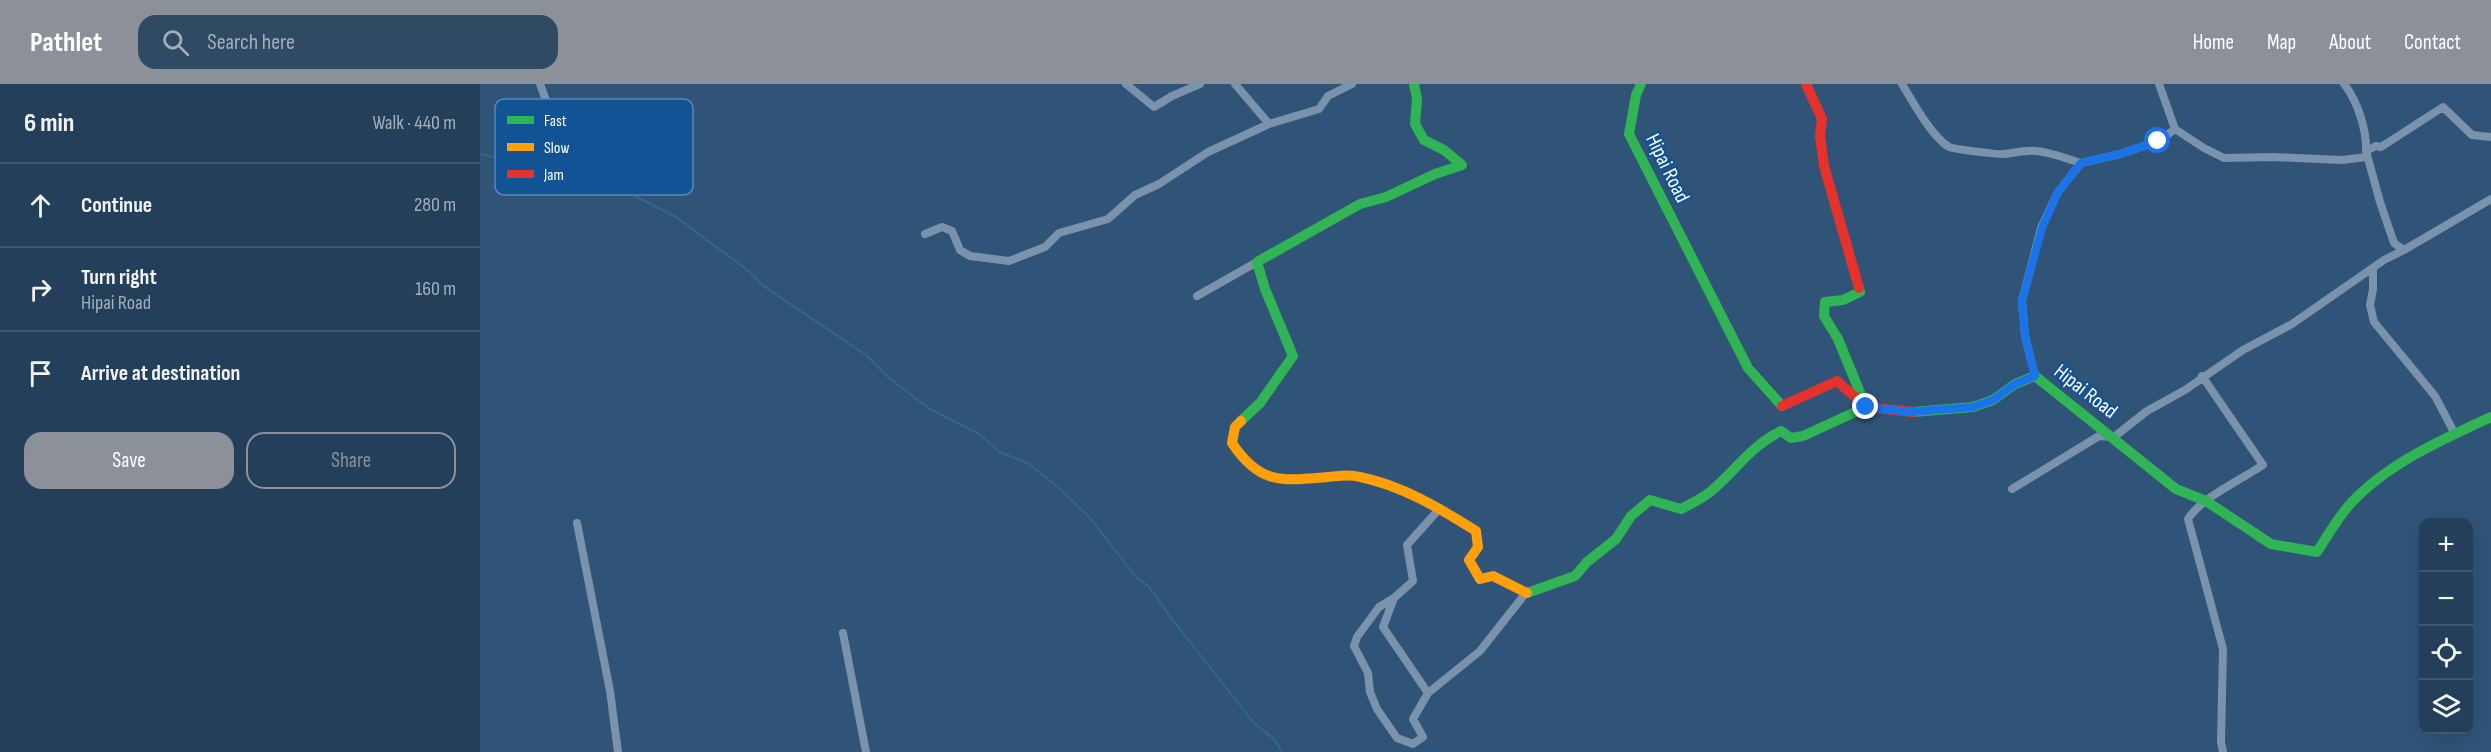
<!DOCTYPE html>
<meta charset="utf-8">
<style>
:root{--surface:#243f5a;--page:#304a63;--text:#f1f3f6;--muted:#a3afbb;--line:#415870;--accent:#8c9099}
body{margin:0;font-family:"Sofia Sans Condensed",sans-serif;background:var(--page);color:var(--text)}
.controls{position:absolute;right:18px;bottom:18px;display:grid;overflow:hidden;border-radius:12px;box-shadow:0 6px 24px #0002}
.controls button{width:54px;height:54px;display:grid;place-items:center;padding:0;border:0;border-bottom:2px solid var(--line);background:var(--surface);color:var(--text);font:30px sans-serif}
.stop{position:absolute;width:18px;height:18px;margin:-14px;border:4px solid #1a73e8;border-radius:50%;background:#fff}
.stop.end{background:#1a73e8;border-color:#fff;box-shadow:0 2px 6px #0008}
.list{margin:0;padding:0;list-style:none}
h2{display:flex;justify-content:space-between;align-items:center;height:78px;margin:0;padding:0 24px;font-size:26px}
h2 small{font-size:20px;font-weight:400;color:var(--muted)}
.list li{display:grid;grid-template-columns:39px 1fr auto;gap:18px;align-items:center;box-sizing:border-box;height:84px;padding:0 24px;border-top:2px solid var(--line)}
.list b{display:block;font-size:22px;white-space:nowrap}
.list p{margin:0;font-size:20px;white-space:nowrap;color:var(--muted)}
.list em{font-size:20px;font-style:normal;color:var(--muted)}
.actions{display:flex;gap:12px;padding:18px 24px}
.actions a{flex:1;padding:14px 0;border:2px solid var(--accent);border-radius:18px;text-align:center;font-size:21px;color:var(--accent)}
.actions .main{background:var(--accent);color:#fff}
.icon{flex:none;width:33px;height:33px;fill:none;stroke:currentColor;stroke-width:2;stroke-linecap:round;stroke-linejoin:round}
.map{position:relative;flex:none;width:2011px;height:668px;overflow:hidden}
header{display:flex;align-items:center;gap:36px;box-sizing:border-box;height:84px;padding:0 30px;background:var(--accent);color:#fff}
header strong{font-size:28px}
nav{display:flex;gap:33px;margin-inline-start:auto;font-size:21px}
.search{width:420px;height:54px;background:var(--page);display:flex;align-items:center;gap:15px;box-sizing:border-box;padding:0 21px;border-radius:18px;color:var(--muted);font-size:22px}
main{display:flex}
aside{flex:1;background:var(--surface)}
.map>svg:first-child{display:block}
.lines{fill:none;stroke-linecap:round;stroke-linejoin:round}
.stream{stroke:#356392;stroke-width:2}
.street{stroke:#7a92ab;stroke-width:8}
.fast{stroke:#30b455;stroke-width:10}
.slow{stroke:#ff9f0a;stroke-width:10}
.jam{stroke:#e5322d;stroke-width:10}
.route{stroke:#1a73e8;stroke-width:8}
.labels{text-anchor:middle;stroke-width:4.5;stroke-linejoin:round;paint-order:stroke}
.street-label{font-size:21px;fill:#fff;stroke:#125396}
.key{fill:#125396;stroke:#5987b6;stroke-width:1.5}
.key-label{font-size:16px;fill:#fff}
</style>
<header>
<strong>Pathlet</strong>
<div class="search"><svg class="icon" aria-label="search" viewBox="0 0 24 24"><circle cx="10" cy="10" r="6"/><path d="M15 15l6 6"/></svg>Search here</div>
<nav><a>Home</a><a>Map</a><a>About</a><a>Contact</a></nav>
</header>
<main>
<aside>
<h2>6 min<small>Walk · 440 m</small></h2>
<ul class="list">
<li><svg class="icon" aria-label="ahead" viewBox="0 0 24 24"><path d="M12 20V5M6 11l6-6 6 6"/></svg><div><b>Continue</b></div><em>280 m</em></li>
<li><svg class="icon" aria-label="right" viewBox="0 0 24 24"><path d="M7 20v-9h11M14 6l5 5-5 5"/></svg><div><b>Turn right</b><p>Hipai Road</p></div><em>160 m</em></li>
<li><svg class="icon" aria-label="arrive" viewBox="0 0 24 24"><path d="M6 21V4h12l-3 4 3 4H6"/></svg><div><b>Arrive at destination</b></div></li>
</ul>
<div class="actions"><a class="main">Save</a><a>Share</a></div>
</aside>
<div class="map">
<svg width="2011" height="668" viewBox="0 0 2011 668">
<rect width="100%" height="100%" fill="#305478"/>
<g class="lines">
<!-- stream -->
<path class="stream" d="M0,70L133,101L196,133L270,188L281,200L387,272L410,295L450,325L499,350L520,368L549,380L579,404L610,434L657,494L668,502L681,519L691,534L774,639L794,655L802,668"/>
<!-- street -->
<path class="street" d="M60,0L77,46
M646,0L674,23L692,12L720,0
M755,0L789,40
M1422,0C1433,18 1451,52 1469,63C1473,65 1520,71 1524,70C1535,69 1544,66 1556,67C1571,68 1587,75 1601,79
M1679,0L1695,45L1724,64L1744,74L1793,73L1862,76L1887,73
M1864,0C1877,16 1887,46 1886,67L1896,62L1901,63L1963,23L1992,51L2011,53
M445,150L462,143L472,147L480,166L490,172L529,177L565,163L579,149L628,135L655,111L679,100L728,68L789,40L839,25L848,12L872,0
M1924,166L2011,115
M1893,184V205L1890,221L1894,238L1955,312L1975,350
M717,212L777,178
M1555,292L1545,252L1542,217L1561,144L1578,108L1601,79L1640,70L1679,57L1695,45
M1722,292L1783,381C1762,395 1721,414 1708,435L1743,565L1741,658L1743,668
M1532,405L1619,352L1634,353L1667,327L1705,306L1763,266L1812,240L1904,176L1924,166L1914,159L1900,118L1886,67
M97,439L130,607L138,668
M914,514L903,543L948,609L933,635L943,653L933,660L917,654L897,625L890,608L888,589L874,562L877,553L899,523L914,514L933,497L927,461L960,424
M363,549L386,668
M948,609L1000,567L1045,510"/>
<!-- fast -->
<path class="fast" d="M1161,0L1156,11L1149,50L1268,284L1302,322
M1433,328L1493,323L1513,316L1535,300L1555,292L1696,405L1726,417L1791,460L1837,468C1848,451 1858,433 1872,418C1909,379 1963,355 2011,333
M761,337L780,319L813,272L785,205L777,178L880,120L906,113L955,90L982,81L964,66L944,56L935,40L937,15L934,0
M1047,509L1095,492L1107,478L1136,455L1151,432L1170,416L1201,425C1211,420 1221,415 1230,408C1256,387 1269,363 1301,347L1311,354L1323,352L1386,323L1358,255L1344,232L1345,218L1363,216L1380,208L1379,204"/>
<!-- slow -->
<path class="slow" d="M761,337L755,343L752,359C780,401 802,397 848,393C859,392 869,390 880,393C921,401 961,425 996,447L998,463L989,476L1000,495L1013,492L1047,509"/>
<!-- jam -->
<path class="jam" d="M1326,0L1342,35L1340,52L1344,82L1379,204
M1302,322L1357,297L1386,323L1433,328"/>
</g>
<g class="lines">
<!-- route -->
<path class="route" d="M1386,323L1430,328L1493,323L1513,316L1535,300L1555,292L1545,252L1542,217L1562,144L1578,108L1601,79L1640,70L1678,57"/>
</g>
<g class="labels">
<!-- street labels -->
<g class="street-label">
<text transform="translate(1188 84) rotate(64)" y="7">Hipai Road</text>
<text transform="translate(1606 307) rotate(38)" y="7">Hipai Road</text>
</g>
</g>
<!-- legend -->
<rect x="15" y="15" width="198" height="96" rx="9" class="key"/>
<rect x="27" y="32" width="27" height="8" fill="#30b455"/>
<rect x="27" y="59" width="27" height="8" fill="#ff9f0a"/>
<rect x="27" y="86" width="27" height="8" fill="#e5322d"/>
<g class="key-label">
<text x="64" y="42">Fast</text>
<text x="64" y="69">Slow</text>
<text x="64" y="96">Jam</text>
</g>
</svg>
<div class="controls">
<button>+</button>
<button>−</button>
<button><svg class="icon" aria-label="locate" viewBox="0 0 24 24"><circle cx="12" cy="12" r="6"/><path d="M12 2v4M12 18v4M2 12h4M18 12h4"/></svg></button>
<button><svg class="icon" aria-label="layers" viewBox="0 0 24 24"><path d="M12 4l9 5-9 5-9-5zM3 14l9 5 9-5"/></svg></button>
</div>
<div class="stop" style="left:1678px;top:57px"></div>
<div class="stop end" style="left:1386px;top:323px"></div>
</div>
</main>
